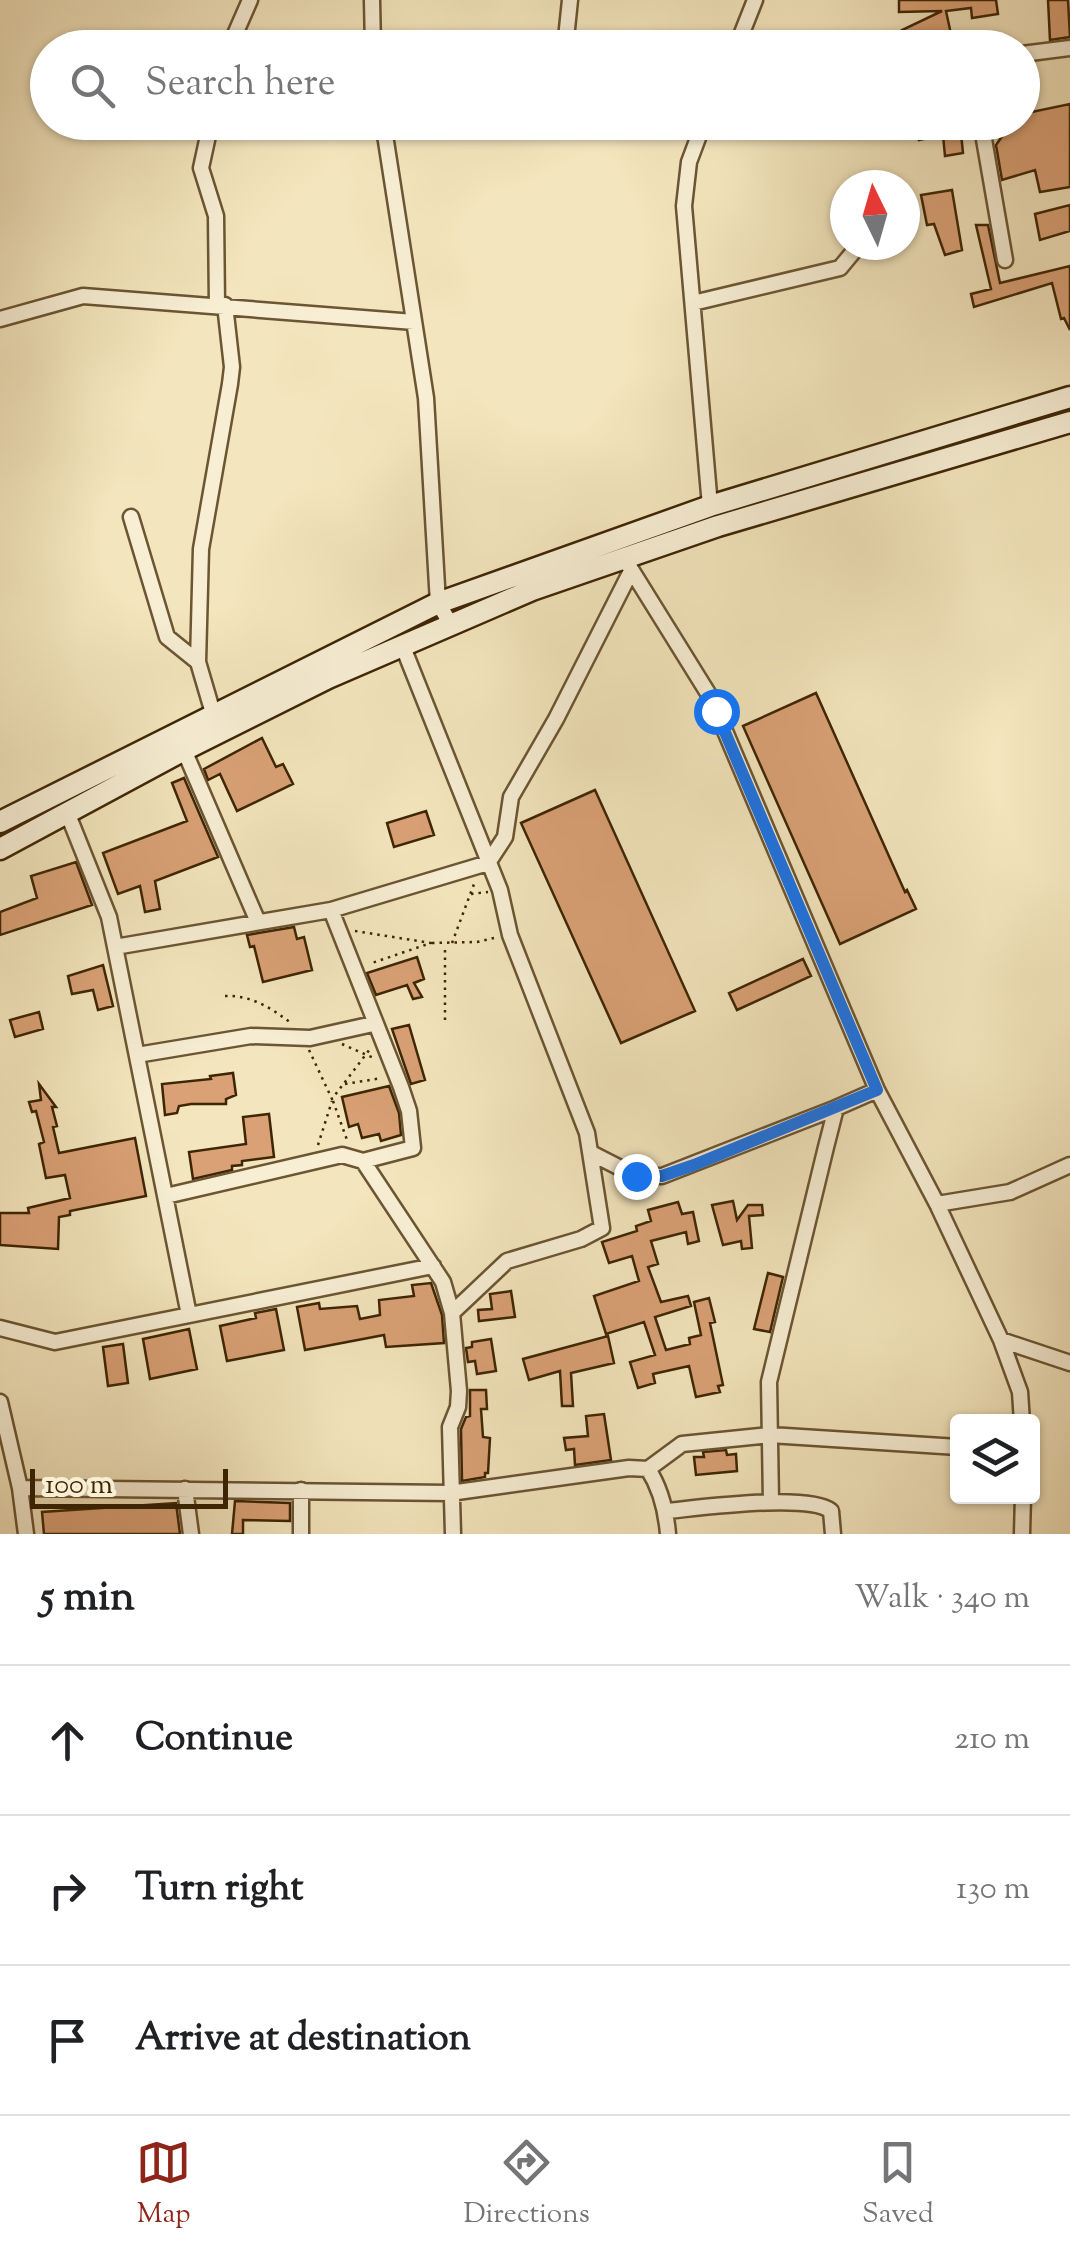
<!DOCTYPE html>
<meta charset="utf-8">
<style>
:root{--surface:#fff;--page:#f6f6f6;--text:#202124;--muted:#757577;--line:#e0e0e0;--accent:#8f2418}
body{margin:0;font-family:"Sorts Mill Goudy",serif;background:var(--page);color:var(--text)}
.controls{position:absolute;right:30px;bottom:30px;display:grid;overflow:hidden;border-radius:10px;box-shadow:0 2px 8px #0004}
.controls button{width:90px;height:90px;display:grid;place-items:center;padding:0;border:0;border-bottom:2px solid var(--line);background:var(--surface);color:var(--text);font:50px sans-serif}
.compass{position:absolute;left:830px;top:170px;width:90px;height:90px;border-radius:50%;background:var(--surface);box-shadow:0 2px 8px #0004;rotate:355deg}
.scale{position:absolute;left:30px;bottom:25px;width:198px;box-sizing:border-box;padding-left:10px;border:5px solid #3e2504;border-top:0;font-size:28px;line-height:35px;white-space:nowrap;color:#3e2504;-webkit-text-stroke:8px #f7eed4;paint-order:stroke}
.stop{position:absolute;width:30px;height:30px;margin:-22px;border:8px solid #1a73e8;border-radius:50%;background:#fff}
.stop.end{background:#1a73e8;border-color:#fff;box-shadow:0 2px 10px #0008}
.list{margin:0;padding:0;list-style:none}
h2{display:flex;justify-content:space-between;align-items:center;height:130px;margin:0;padding:0 40px;font-size:42px}
h2 small{font-size:32px;font-weight:400;color:var(--muted)}
.list li{display:grid;grid-template-columns:65px 1fr auto;gap:30px;align-items:center;box-sizing:border-box;height:150px;padding:0 40px;border-top:2px solid var(--line)}
.list b{display:block;font-size:38px;white-space:nowrap}
.list em{font-size:32px;font-style:normal;color:var(--muted)}
.icon{flex:none;width:55px;height:55px;fill:none;stroke:currentColor;stroke-width:2;stroke-linecap:round;stroke-linejoin:round}
.map{position:relative;flex:none;width:1070px;height:1534px;overflow:hidden}
.search{position:absolute;background:var(--surface);box-shadow:0 2px 8px #0004;left:30px;right:30px;top:30px;height:110px;display:flex;align-items:center;gap:25px;box-sizing:border-box;padding:0 35px;border-radius:55px;color:var(--muted);font-size:38px}
.sheet{height:580px;background:var(--surface)}
nav{display:flex;justify-content:space-around;align-items:center;box-sizing:border-box;height:140px;border-top:2px solid var(--line);background:var(--surface);font-size:28px;color:var(--muted)}
nav a{display:grid;justify-items:center;gap:5px}
nav .on{color:var(--accent)}
.map>svg:first-child{display:block}
.building{fill:#d9a175;stroke:#3e2504;stroke-width:2.5}
.lines{fill:none;stroke-linecap:round;stroke-linejoin:round}
.minor-casing{stroke:#6b5532;stroke-width:19}
.secondary-casing{stroke:#3e2504;stroke-width:25}
.path{stroke:#3e2504;stroke-width:2.5;stroke-dasharray:2.5 5;stroke-linecap:butt}
.minor{stroke:#f7eed4;stroke-width:14}
.secondary{stroke:#f7eed4;stroke-width:20}
.route{stroke:#1a73e8;stroke-width:12}
</style>
<div class="map">
<svg width="1070" height="1534" viewBox="0 0 1070 1534">
<rect width="100%" height="100%" fill="#f3e5bd"/>
<filter id="stains"><feTurbulence type="fractalNoise" baseFrequency=".002" numOctaves="4"/><feColorMatrix values="0 0 0 0 .2 0 0 0 0 .09 0 0 0 0 .02 0 0 0 .5 -.17"/></filter>
<radialGradient id="worn" r=".72"><stop offset=".6" stop-color="#630" stop-opacity="0"/><stop offset="1" stop-color="#630" stop-opacity=".3"/></radialGradient>
<!-- building -->
<path class="building" d="M899,0H996L998,14L972,18L971,8L946,11L954,48H910L902,30L942,11L899,12Z
M1048,0H1068L1070,37L1050,40Z
M1070,104V187L1040,192L1035,170L1002,180L996,145L1005,132L994,134L992,123L1022,122V114Z
M915,122L960,124L963,153L945,156L943,135L919,140Z
M952,190L962,250L945,255L934,224L927,225L921,195Z
M1070,205V231L1040,240L1035,214Z
M976,225H988L1000,283L1070,266V330L1064,318L1061,319L1052,283L974,307L971,294L991,289Z
M816,693L905,892L907,890L916,909L840,944L743,726Z
M262,738L276,767L283,764L293,784L237,811L220,774L208,780L204,769Z
M184,778L218,857L155,881L160,909L145,912L140,886L118,894L103,853L187,821L172,783Z
M595,790L695,1011L621,1043L521,823Z
M426,811L434,835L394,847L387,823Z
M76,862L92,905L0,935V912L37,898L31,876Z
M294,927L297,939L304,937L312,970L263,982L254,946L250,947L247,935Z
M417,957L424,979L414,983L422,997L413,999L407,985L376,995L367,973Z
M803,959L811,976L737,1010L729,993Z
M103,965L113,1006L98,1010L93,990L72,994L68,976Z
M39,1012L43,1029L15,1037L10,1020Z
M409,1025L425,1080L411,1084L392,1029Z
M233,1073L236,1095L226,1099V1104H191L179,1106L177,1113L165,1115L162,1084L211,1079L210,1076Z
M39,1084L56,1107H52L57,1126L53,1127L59,1153L135,1138L146,1196L70,1211V1215L59,1217L58,1249L0,1245V1213H29L28,1208L70,1198L65,1175L46,1178L39,1144L44,1142L36,1111L32,1112L29,1102L41,1100Z
M389,1086L399,1113L401,1135L381,1141L379,1134L362,1138L358,1124L349,1127L342,1097Z
M269,1114L274,1157L242,1161V1165L232,1166V1170L193,1179L189,1152L246,1144L243,1117Z
M733,1201L737,1220L748,1205H762L763,1215L749,1216L752,1248L742,1249L741,1241L723,1245L712,1205Z
M678,1202L682,1214L693,1212L699,1241L688,1244L686,1232L651,1241L658,1264L648,1267L661,1302L688,1296L691,1306L655,1317L666,1350L690,1344L689,1338L701,1335L694,1302L709,1298L715,1322L710,1323L723,1385L718,1386L720,1392L696,1397L689,1366L653,1374L655,1383L638,1388L630,1362L655,1355L644,1322L606,1334L594,1296L639,1281L632,1256L609,1263L602,1242L637,1231L636,1226L651,1221L648,1210Z
M768,1273L783,1277L770,1332L754,1329Z
M431,1283L442,1315L444,1343L386,1347L384,1335L305,1350L297,1307L319,1303L320,1309L357,1306L360,1319L380,1315L379,1300L414,1296L412,1285Z
M511,1291L515,1317L479,1321L478,1310L492,1309L490,1294Z
M276,1309L284,1350L227,1361L220,1326L256,1318L255,1313Z
M189,1329L197,1369L150,1379L143,1339Z
M608,1336L614,1363L571,1373L573,1406H562L560,1371L529,1380L523,1359Z
M491,1339L496,1371L477,1374L475,1361L468,1362L466,1348L472,1347V1342Z
M123,1344L128,1383L108,1386L103,1347Z
M470,1390H486L487,1409H481L483,1437L490,1438L488,1473H485V1477L462,1481L461,1429L466,1417L470,1416Z
M604,1414L611,1460L575,1465L574,1449L566,1450L564,1438L588,1436L586,1416Z
M726,1450L727,1455L736,1454L737,1471L696,1475L694,1457H704L703,1452Z
M235,1501L290,1503V1521L243,1520V1534H232Z
M176,1503L180,1534H44L42,1512Z"/>
<g class="lines">
<defs>
<path id="minor" d="M372,0L373,48
M229,48L250,0
M565,48L570,0
M736,48L755,0
M1022,54L1070,48
M211,122L201,168L216,216L217,305
M383,122L426,398L438,603L452,626
M704,122L689,162L684,206L710,506
M981,122L1005,260
M693,303L840,268L859,245
M0,319L83,296L414,322
M131,517L167,637L198,662
M624,558L711,698L877,1090L937,1204L1001,1340L1020,1392L1022,1422
M403,647L500,890L510,935L587,1133L602,1228L581,1239L507,1261L452,1313
M213,713L198,662L201,549L230,384L232,367L225,305
M184,750L258,922
M67,812L109,917L189,1315
M115,947L331,910L488,863L505,837L511,797L556,719L631,571
M137,1055L251,1036L310,1038L373,1024
M591,1153L636,1176H662L836,1108
M363,1161L443,1282L452,1313L459,1391L458,1407L450,1427L453,1534
M166,1196L342,1155L363,1161L413,1148L409,1111L401,1087L331,910
M937,1204L1010,1192L1070,1165
M0,1328L55,1342L433,1266
M1001,1340L1070,1363
M0,1402L20,1488L26,1534
M648,1469L682,1444L770,1435L958,1447
M20,1488L450,1493L629,1468L648,1469C661,1489 666,1510 668,1534
M185,1489L191,1534
M301,1490V1534
M771,1502L769,1382L826,1147L836,1108L877,1090
M666,1511C699,1508 808,1493 831,1511L833,1534
M1022,1534L1023,1496"/>
<path id="secondary" d="M0,822L438,603L710,506L1070,397
M0,849L184,750L328,678L532,590L718,526L1070,422"/>
</defs>
<!-- minor casing -->
<use href="#minor" class="minor-casing"/>
<!-- secondary casing -->
<use href="#secondary" class="secondary-casing"/>
<!-- path -->
<path class="path" d="M471,894L488,892
M355,931L431,943L369,964
M432,943L477,942L498,937
M452,943L474,884
M225,996C251,995 271,1008 291,1023
M445,1020V945
M342,1044L376,1059
M309,1050L332,1099L370,1049
M345,1084L382,1078
M333,1101L347,1140
M318,1145L332,1101"/>
<!-- minor -->
<use href="#minor" class="minor"/>
<!-- secondary -->
<use href="#secondary" class="secondary"/>
</g>
<g class="lines">
<!-- route -->
<path class="route" d="M636,1176H662L694,1165L877,1090L716,711"/>
</g>
<rect width="100%" height="100%" filter="url(#stains)"/>
<rect width="100%" height="100%" fill="url(#worn)"/>
</svg>
<div class="controls">
<button><svg class="icon" aria-label="layers" viewBox="0 0 24 24"><path d="M12 4l9 5-9 5-9-5zM3 14l9 5 9-5"/></svg></button>
</div>
<svg class="compass" viewBox="-18 -18 36 36"><path d="M0-13l5 13h-10z" fill="#e53935"/><path d="M0 13l5-13h-10z" fill="#757577"/></svg>
<div class="scale">100 m</div>
<div class="stop" style="left:716px;top:711px"></div>
<div class="stop end" style="left:636px;top:1176px"></div>
<div class="search"><svg class="icon" aria-label="search" viewBox="0 0 24 24"><circle cx="10" cy="10" r="6"/><path d="M15 15l6 6"/></svg>Search here</div>
</div>
<section class="sheet">
<h2>5 min<small>Walk · 340 m</small></h2>
<ul class="list">
<li><svg class="icon" aria-label="ahead" viewBox="0 0 24 24"><path d="M12 20V5M6 11l6-6 6 6"/></svg><div><b>Continue</b></div><em>210 m</em></li>
<li><svg class="icon" aria-label="right" viewBox="0 0 24 24"><path d="M7 20v-9h11M14 6l5 5-5 5"/></svg><div><b>Turn right</b></div><em>130 m</em></li>
<li><svg class="icon" aria-label="arrive" viewBox="0 0 24 24"><path d="M6 21V4h12l-3 4 3 4H6"/></svg><div><b>Arrive at destination</b></div></li>
</ul>
</section>
<nav>
<a class="on"><svg class="icon" aria-label="map" viewBox="0 0 24 24"><path d="M3 6l6-2 6 2 6-2v14l-6 2-6-2-6 2zM9 4v14M15 6v14"/></svg>Map</a>
<a><svg class="icon" aria-label="directions" viewBox="0 0 24 24"><path d="M12 3l9 9-9 9-9-9zM9 14v-3h6M13 9l2 2-2 2"/></svg>Directions</a>
<a><svg class="icon" aria-label="saved" viewBox="0 0 24 24"><path d="M7 4h10v16l-5-4-5 4z"/></svg>Saved</a>
</nav>
